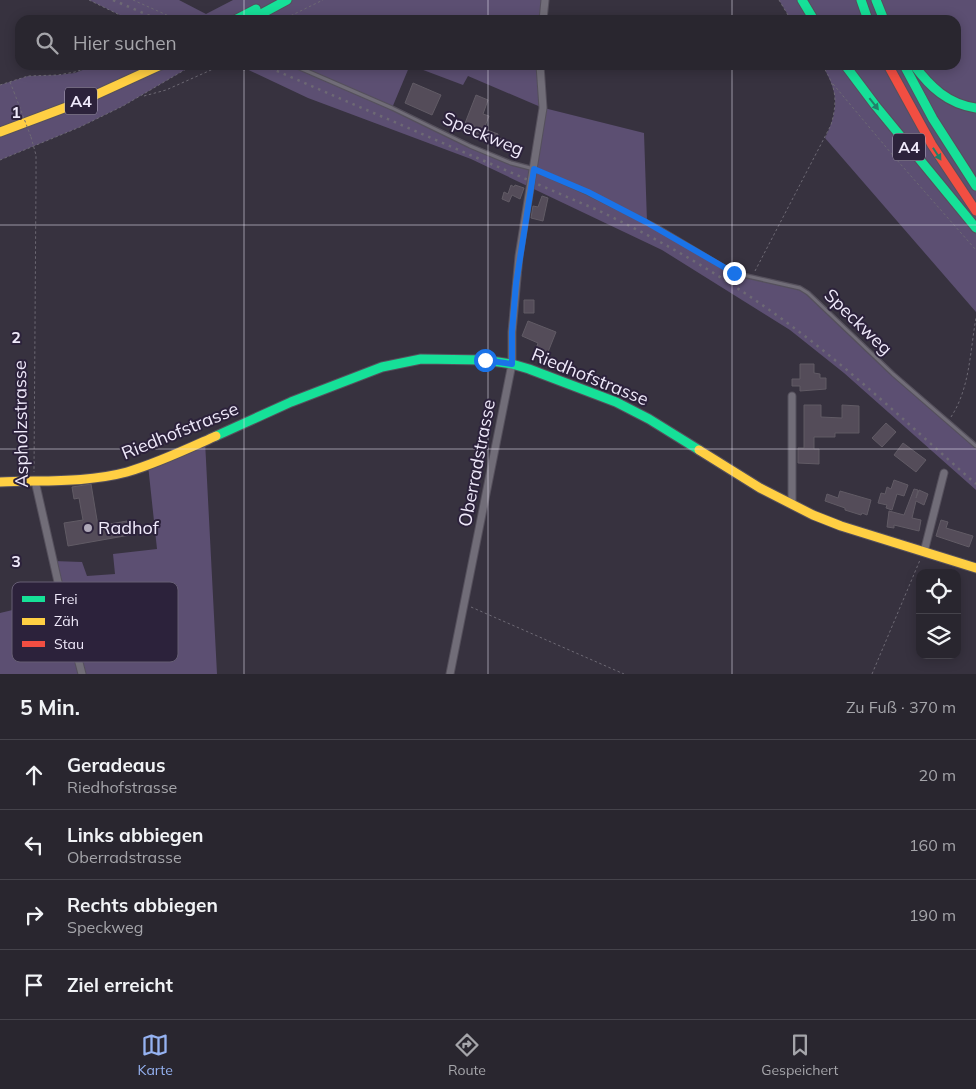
<!DOCTYPE html>
<html lang="de">
<meta charset="utf-8">
<style>
:root{--surface:#29262f;--page:#312e37;--text:#f1f3f6;--muted:#a5a5aa;--line:#45434b;--accent:#95b2f1}
body{margin:0;font-family:Mulish,sans-serif;background:var(--page);color:var(--text)}
.controls{position:absolute;right:15px;bottom:15px;display:grid;overflow:hidden;border-radius:10px;box-shadow:0 2px 12px #0003}
.controls button{width:45px;height:45px;display:grid;place-items:center;padding:0;border:0;border-bottom:1px solid var(--line);background:var(--surface);color:var(--text);font:25px sans-serif}
.stop{position:absolute;width:15px;height:15px;margin:-11px;border:4px solid #1a73e8;border-radius:50%;background:#fff}
.stop.end{background:#1a73e8;border-color:#fff;box-shadow:0 1px 5px #0008}
.list{margin:0;padding:0;list-style:none}
h2{display:flex;justify-content:space-between;align-items:center;height:65px;margin:0;padding:0 20px;font-size:21px}
h2 small{font-size:16px;font-weight:400;color:var(--muted)}
.list li{display:grid;grid-template-columns:32px 1fr auto;gap:15px;align-items:center;box-sizing:border-box;height:70px;padding:0 20px;border-top:1px solid var(--line)}
.list b{display:block;font-size:19px;white-space:nowrap}
.list p{margin:0;font-size:16px;white-space:nowrap;color:var(--muted)}
.list em{font-size:16px;font-style:normal;color:var(--muted)}
.icon{flex:none;width:28px;height:28px;fill:none;stroke:currentColor;stroke-width:2;stroke-linecap:round;stroke-linejoin:round}
.map{position:relative;flex:none;width:976px;height:674px;overflow:hidden}
.search{position:absolute;background:var(--surface);box-shadow:0 2px 12px #0003;left:15px;right:15px;top:15px;height:55px;display:flex;align-items:center;gap:12px;box-sizing:border-box;padding:0 18px;border-radius:15px;color:var(--muted);font-size:19px}
.sheet{height:345px;background:var(--surface)}
nav{display:flex;justify-content:space-around;align-items:center;box-sizing:border-box;height:70px;border-top:1px solid var(--line);background:var(--surface);font-size:14px;color:var(--muted)}
nav a{display:grid;justify-items:center;gap:2px}
nav .on{color:var(--accent)}
.map>svg:first-child{display:block}
.green{fill:#5c4f72;fill-rule:evenodd}
.building{fill:#544c59;stroke:#615b65}
.lines{fill:none;stroke-linecap:round;stroke-linejoin:round}
.lane-casing{stroke:#55505c;stroke-width:5.5}
.street-casing{stroke:#55505c;stroke-width:9}
.fast-casing{stroke:#55505c;stroke-width:11}
.slow-casing{stroke:#55505c;stroke-width:11}
.jam-casing{stroke:#55505c;stroke-width:11}
.path{stroke:#6d6974;stroke-width:1;stroke-dasharray:2.5 2.5;stroke-linecap:butt}
.lane{stroke:#716d78;stroke-width:3}
.street{stroke:#716d78;stroke-width:7}
.fast{stroke:#16e098;stroke-width:9}
.slow{stroke:#ffcf43;stroke-width:9}
.jam{stroke:#f24e42;stroke-width:9}
.rail{stroke:#6d6974;stroke-width:2.5;stroke-dasharray:2.5 5;stroke-linecap:butt}
.path-bridge{stroke:#6d6974;stroke-width:1;stroke-dasharray:2.5 2.5;stroke-linecap:butt}
.oneway{fill:#21816a}
.route{stroke:#1a73e8;stroke-width:6}
.grid{fill:none;stroke:#efe9fa;stroke-width:1;stroke-opacity:0.55}
.poi-dot{fill:#afa9b9;stroke:#2c223b;stroke-width:2}
.labels{text-anchor:middle;stroke-width:4;stroke-linejoin:round;paint-order:stroke}
.shield{fill:#2c223b;stroke:#b4adc1;stroke-width:1}
.shield-label{font-size:16px;font-weight:bold;fill:#efe9fa}
.street-label{font-size:18px;fill:#efe9fa;stroke:#2c223b}
.poi-label{font-size:18px;fill:#efe9fa;stroke:#2c223b;text-anchor:start}
.key{fill:#2c223b;stroke:#665e74;stroke-width:1}
.key-label{font-size:14px;fill:#efe9fa}
.grid-label{font-size:16px;text-anchor:middle;font-weight:bold;fill:#efe9fa;stroke:#2c223b;stroke-width:4;stroke-linejoin:round;paint-order:stroke}
</style>
<div class="map">
<svg width="976" height="674" viewBox="0 0 976 674">
<rect width="100%" height="100%" fill="#37323f"/>
<!-- green -->
<path class="green" d="M89,0H179L206,14L233,0H545L543,20H130Z
M779,0H976V312L825,138C839,109 839,93 822,65H956V20H791Z
M95,65H193L123,106L80,127L0,160V85L28,76L58,75L75,73Z
M238,65H540L544,108L644,133L647,222L734,273L800,288L893,374L976,446V490L844,373L790,330L662,250L471,159L308,98ZM410,65L463,85L468,76L543,108L534,169C484,155 439,131 392,108Z
M205,441L217,674H0V613L63,598L53,561L82,562L87,576L115,574L113,554L157,549L148,465Z"/>
<!-- building -->
<path class="building" d="M413,83L441,95L432,115L405,103Z
M476,95L488,100L483,114L489,116L484,129L498,134L497,137L505,140L503,147L462,131Z
M511,185L514,187L515,185L524,188L520,199L512,195L509,202L502,199L504,192L508,194Z
M542,196L548,198L543,221L531,218L533,206L538,207Z
M524,300H534V313H524Z
M528,321L556,332L546,357L535,352L538,343L522,336Z
M800,364H814V373L820,374V378H826V389L800,391V386H792V379H800Z
M804,405H821V417L842,418V405L859,406V433H835V437H814V449H819V464L798,463V448H804Z
M886,423L896,432L882,447L872,438Z
M903,443L926,460L916,472L894,455Z
M894,480L908,485L904,496L897,494L892,510L886,508L887,505L878,503L881,493L885,494L887,487L891,489Z
M91,484L98,526L127,521L130,535L68,546L64,523L83,520L79,498L74,499L72,487Z
M914,489L918,490L916,498L919,490L928,494L924,505L916,501L912,518L921,520L919,531L894,525V528L887,527L889,511L904,515Z
M840,491L871,500L867,515L862,513L861,515L845,510V508L825,501L827,494L838,498Z
M941,520L948,522L946,528L973,536L969,547L936,536Z"/>
<g class="lines">
<defs>
<path id="lane" d="M293,65L392,108L470,146L511,163L534,169L588,193L659,228L734,273L800,288L808,293L893,374L976,446"/>
<path id="street" d="M543,20L545,0
M35,481L58,582L82,674
M792,505V396
M924,552L944,473
M450,674L512,364V332L519,256L543,108L540,65"/>
<path id="fast" d="M802,0L814,20
M861,0L868,20
M876,0L884,20
M235,20L256,9
M250,20L287,0
M845,65L875,105L976,228
M904,65L933,119L976,186
M914,65C930,87 948,104 976,108
M216,436L291,402L382,367L421,359L485,360L512,364L529,369L616,402L649,419L699,450"/>
<path id="slow" d="M0,132L80,102L161,65
M699,450L760,488L813,515L841,526L976,568
M0,482C42,480 86,483 127,472C158,463 187,449 216,436"/>
<path id="jam" d="M888,65L932,145L976,211"/>
</defs>
<!-- lane casing -->
<use href="#lane" class="lane-casing"/>
<!-- street casing -->
<use href="#street" class="street-casing"/>
<!-- fast casing -->
<use href="#fast" class="fast-casing"/>
<!-- slow casing -->
<use href="#slow" class="slow-casing"/>
<!-- jam casing -->
<use href="#jam" class="jam-casing"/>
<!-- path -->
<path class="path" d="M89,0L130,20
M133,0L178,20
M779,0L791,20
M282,20L323,0
M10,82L14,92
M833,84L896,159L976,250
M0,85L28,76L58,75L75,72L95,65
M144,96L166,90L220,66H234L246,71
M31,137L36,155V181L34,472
M0,160L80,127L123,106L193,65
M755,271L831,125C838,100 836,86 822,65
M951,417C970,388 970,351 976,318
M471,607L624,674
M872,674L920,560"/>
<!-- lane -->
<use href="#lane" class="lane"/>
<!-- street -->
<use href="#street" class="street"/>
<!-- fast -->
<use href="#fast" class="fast"/>
<!-- slow -->
<use href="#slow" class="slow"/>
<!-- jam -->
<use href="#jam" class="jam"/>
<!-- rail -->
<path class="rail" d="M113,0L159,20
M263,65L595,209C661,240 723,276 782,319C851,369 912,428 976,484"/>
<!-- path-bridge -->
<path class="path-bridge" d="M14,92L31,137"/>
</g>
<!-- one-way arrows -->
<defs><path id="oneway-solid" d="M-6-.8H1V-3.2L6.5 0L1 3.2V.8H-6Z" transform="scale(1.25)"/></defs>
<g class="oneway">
<use href="#oneway-solid" transform="translate(874 104) rotate(52)"/>
<use href="#oneway-solid" transform="translate(937 154) rotate(57)"/>
</g>
<g class="lines">
<!-- route -->
<path class="route" d="M485,360L512,364V332L516,284L534,169L588,192L646,222L734,273"/>
</g>
<!-- grid -->
<path class="grid" d="M244,0V20M488,0V20M732,0V20M244,65V674M488,65V674M732,65V674M0,225H976M0,449H976"/>
<!-- markers -->
<circle class="poi-dot" cx="88" cy="528" r="5"/>
<g class="labels">
<!-- shield labels -->
<g class="shield">
<rect x="65" y="87.5" width="32" height="27" rx="4"/>
<rect x="893" y="133.5" width="32" height="27" rx="4"/>
</g>
<g class="shield-label">
<text x="81" y="107">A4</text>
<text x="909" y="153">A4</text>
</g>
<!-- street labels -->
<g class="street-label">
<text transform="translate(483 134) rotate(23)" y="6">Speckweg</text>
<text transform="translate(858 322) rotate(44)" y="6">Speckweg</text>
<text transform="translate(590 377) rotate(22)" y="6">Riedhofstrasse</text>
<text transform="translate(21 424) rotate(-91)" y="6">Aspholzstrasse</text>
<text transform="translate(180 431) rotate(-22)" y="6">Riedhofstrasse</text>
<text transform="translate(477 463) rotate(-79)" y="6">Oberradstrasse</text>
</g>
<!-- poi labels -->
<g class="poi-label">
<text x="98" y="534">Radhof</text>
</g>
</g>
<!-- legend -->
<rect x="12" y="582" width="166" height="80" rx="8" class="key"/>
<rect x="22" y="596" width="23" height="6" fill="#16e098"/>
<rect x="22" y="618" width="23" height="7" fill="#ffcf43"/>
<rect x="22" y="641" width="23" height="6" fill="#f24e42"/>
<g class="key-label">
<text x="54" y="604">Frei</text>
<text x="54" y="626">Zäh</text>
<text x="54" y="649">Stau</text>
</g>
<g class="grid-label">
<text x="16" y="118">1</text>
<text x="16" y="343">2</text>
<text x="16" y="567">3</text>
</g>
</svg>
<div class="controls">
<button><svg class="icon" aria-label="locate" viewBox="0 0 24 24"><circle cx="12" cy="12" r="6"/><path d="M12 2v4M12 18v4M2 12h4M18 12h4"/></svg></button>
<button><svg class="icon" aria-label="layers" viewBox="0 0 24 24"><path d="M12 4l9 5-9 5-9-5zM3 14l9 5 9-5"/></svg></button>
</div>
<div class="stop" style="left:485px;top:360px"></div>
<div class="stop end" style="left:734px;top:273px"></div>
<div class="search"><svg class="icon" aria-label="search" viewBox="0 0 24 24"><circle cx="10" cy="10" r="6"/><path d="M15 15l6 6"/></svg>Hier suchen</div>
</div>
<section class="sheet">
<h2>5 Min.<small>Zu Fuß · 370 m</small></h2>
<ul class="list">
<li><svg class="icon" aria-label="ahead" viewBox="0 0 24 24"><path d="M12 20V5M6 11l6-6 6 6"/></svg><div><b>Geradeaus</b><p>Riedhofstrasse</p></div><em>20 m</em></li>
<li><svg class="icon" aria-label="left" viewBox="0 0 24 24"><path d="M17 20v-9H6M10 6l-5 5 5 5"/></svg><div><b>Links abbiegen</b><p>Oberradstrasse</p></div><em>160 m</em></li>
<li><svg class="icon" aria-label="right" viewBox="0 0 24 24"><path d="M7 20v-9h11M14 6l5 5-5 5"/></svg><div><b>Rechts abbiegen</b><p>Speckweg</p></div><em>190 m</em></li>
<li><svg class="icon" aria-label="arrive" viewBox="0 0 24 24"><path d="M6 21V4h12l-3 4 3 4H6"/></svg><div><b>Ziel erreicht</b></div></li>
</ul>
</section>
<nav>
<a class="on"><svg class="icon" aria-label="map" viewBox="0 0 24 24"><path d="M3 6l6-2 6 2 6-2v14l-6 2-6-2-6 2zM9 4v14M15 6v14"/></svg>Karte</a>
<a><svg class="icon" aria-label="directions" viewBox="0 0 24 24"><path d="M12 3l9 9-9 9-9-9zM9 14v-3h6M13 9l2 2-2 2"/></svg>Route</a>
<a><svg class="icon" aria-label="saved" viewBox="0 0 24 24"><path d="M7 4h10v16l-5-4-5 4z"/></svg>Gespeichert</a>
</nav>
